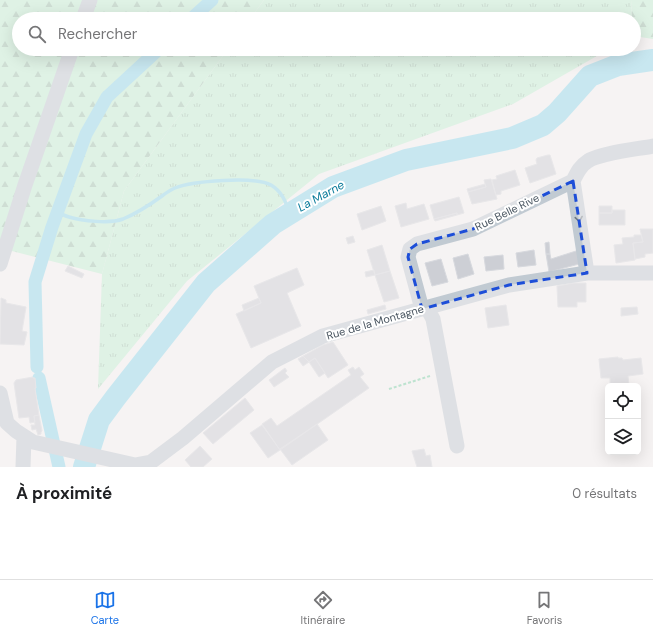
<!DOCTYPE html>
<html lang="fr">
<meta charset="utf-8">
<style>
:root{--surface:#fff;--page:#f6f6f6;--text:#202124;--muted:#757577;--line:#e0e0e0;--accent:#1a73e8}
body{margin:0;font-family:"DM Sans",sans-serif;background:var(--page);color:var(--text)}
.controls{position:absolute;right:12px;bottom:12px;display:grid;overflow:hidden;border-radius:6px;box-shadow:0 4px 16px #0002}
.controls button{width:36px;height:36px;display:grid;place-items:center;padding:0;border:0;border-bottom:1px solid var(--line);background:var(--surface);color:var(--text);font:20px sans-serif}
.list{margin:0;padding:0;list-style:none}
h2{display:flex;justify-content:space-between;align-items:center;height:52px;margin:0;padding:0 16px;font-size:17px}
h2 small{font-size:13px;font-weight:400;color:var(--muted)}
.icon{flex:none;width:22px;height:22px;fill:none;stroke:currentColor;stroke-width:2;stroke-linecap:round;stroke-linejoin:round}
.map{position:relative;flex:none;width:653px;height:467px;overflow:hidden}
.search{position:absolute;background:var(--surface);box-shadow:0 4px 16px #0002;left:12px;right:12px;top:12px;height:44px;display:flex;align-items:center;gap:10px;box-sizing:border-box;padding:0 14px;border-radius:22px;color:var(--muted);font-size:15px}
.sheet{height:112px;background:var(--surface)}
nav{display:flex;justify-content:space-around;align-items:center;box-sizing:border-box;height:56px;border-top:1px solid var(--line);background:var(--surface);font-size:11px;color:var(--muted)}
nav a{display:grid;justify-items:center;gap:2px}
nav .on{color:var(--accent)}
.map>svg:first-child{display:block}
.grass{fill:url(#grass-tufts)}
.forest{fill:url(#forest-firs)}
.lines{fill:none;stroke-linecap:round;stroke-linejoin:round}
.stream{stroke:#90daee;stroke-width:3.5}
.canal{stroke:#90daee;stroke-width:13}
.river{stroke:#90daee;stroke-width:22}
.building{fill:#cdcfd5;stroke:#d7d9de}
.path{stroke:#7ad0a6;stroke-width:2;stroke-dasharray:3 2;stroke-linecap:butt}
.minor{stroke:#c1cad2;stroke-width:15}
.oneway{stroke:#6e7983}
.marked{fill:none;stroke:#1d4ed8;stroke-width:3;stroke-dasharray:8 5;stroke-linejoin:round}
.labels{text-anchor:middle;stroke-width:4;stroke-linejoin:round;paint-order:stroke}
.street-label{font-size:11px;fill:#4a5661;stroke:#fff}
.water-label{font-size:12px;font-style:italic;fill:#0c7c9b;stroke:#fff}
</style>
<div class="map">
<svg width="653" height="467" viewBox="0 0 653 467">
<defs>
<pattern id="grass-tufts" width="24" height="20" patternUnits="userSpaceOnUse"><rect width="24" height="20" fill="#c3f1d5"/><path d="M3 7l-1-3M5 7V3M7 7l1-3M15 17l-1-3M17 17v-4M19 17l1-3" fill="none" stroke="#a0c6b0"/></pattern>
<pattern id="forest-firs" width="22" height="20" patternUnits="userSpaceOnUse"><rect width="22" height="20" fill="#c3f1d5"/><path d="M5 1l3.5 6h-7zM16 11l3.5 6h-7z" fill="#a0c6b0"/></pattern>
</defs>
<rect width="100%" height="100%" fill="#f5f3f3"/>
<!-- grass -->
<path class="grass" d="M264,0H631L632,19H250Z
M228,49H609L513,104L319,174L187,281L98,389L102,274L124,191Z"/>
<!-- forest -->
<path class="forest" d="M0,0H264L250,19H19V49H228L124,191L102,274L0,248Z
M631,0H653V39L634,36V19H632Z"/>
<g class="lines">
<!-- stream -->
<path class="stream" d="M58,211C61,214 65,216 69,217C82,221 110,224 123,219C135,214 151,204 162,196C166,193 170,190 175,188C192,181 255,176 271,185C281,191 287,203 289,215"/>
<!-- canal -->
<path class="canal" d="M191,19L212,0
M37,367L35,282L52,227L86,134L107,97L159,49
M39,378L59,467"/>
<!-- river -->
<path class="river" d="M84,467L99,420L116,397L206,283L273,224L333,187L406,160L512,138L543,125L557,113L590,76L618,65L653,60"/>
</g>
<!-- building -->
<path class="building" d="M548,155H550L556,174L530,183L525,168L537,164L536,160L537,158Z
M515,170L520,185L501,191V194L496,195L492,180L497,179L496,176Z
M491,179L497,199L472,204L468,192L486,187L484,180Z
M485,184L486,187L468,192L467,189Z
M459,197L464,213L457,215V213L434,219L430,205Z
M406,203L407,209L424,204L429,219L401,227L395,206Z
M381,206L386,221L362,230L357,214Z
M599,206H612V213H599Z
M612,210H625V225H599V213H612Z
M457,213V215L435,221L434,219Z
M640,229H653V253L645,254V257L635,259L633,243L643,242Z
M634,235H641L643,242L633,243L635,260L616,263L614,245L623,244L622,238L634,237Z
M353,236L355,242L348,244L346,238Z
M549,242L550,254H546L545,243Z
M382,245L390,271L375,275L367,250Z
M534,250L536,265L518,267L516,253Z
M579,250V264L549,272L546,254H550L551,259Z
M468,254L474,274L458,279L453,258Z
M503,255L504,269L486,271L484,257Z
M441,259L448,282L432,286L425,263Z
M68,266L84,274L82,278L65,271Z
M297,268L304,285L287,293L301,326L251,348L236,314L261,303L254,286Z
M374,270L375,275L366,277L365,272Z
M390,271L399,298L384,302L375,275Z
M574,283H586V302H577V307H558L557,286Z
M1,298L6,300V303L26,307L22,331L27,332L24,345L0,344Z
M259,298L261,303L244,311L242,305Z
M385,305L386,309L368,314L367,310Z
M506,305L509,325L488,328L485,308Z
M637,307L638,314L621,316V308Z
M333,342L348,365L328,378L315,358L309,362L303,356L323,345Z
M303,356L309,362L303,366L298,359Z
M618,357V358H622L623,360L641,358L643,374L628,376L629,386H610V378H601L599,359Z
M315,358L325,373L319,377L309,362Z
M353,367L355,370L359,367L364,374L360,377L369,388L280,450L262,424L271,418L277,426L351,375L348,370Z
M285,368L287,371L285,373L289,377L274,387L269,380Z
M33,377V378H35L36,388H35L39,415L34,416L35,422L30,423L29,417L19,418L14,383L16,380Z
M245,398L254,410L213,444L203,433Z
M39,415L42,431L41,432V434L38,435L36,429L32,430L31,425H35L34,416Z
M317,424L328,440L292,465L280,449Z
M262,425L280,450L268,458L250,433Z
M200,446L212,459L203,467H191L185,460Z
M424,449L426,456L430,455L432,467H417L412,451Z"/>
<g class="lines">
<!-- path -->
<path class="path" d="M389,389L430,376"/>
<!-- minor -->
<path class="minor" d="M83,19L90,0
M573,181L587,273
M573,181C577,173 580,166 588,161C600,153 638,149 653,146
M0,264L25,185L72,49
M427,308L433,319L457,446
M422,309L408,257L410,249L417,244L473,229L573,181
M0,393L7,423L16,431L33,442L135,465L151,462L183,438L272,362L323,336L509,285L587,273H653
M23,467L24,437"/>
</g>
<!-- one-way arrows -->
<defs><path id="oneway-chevron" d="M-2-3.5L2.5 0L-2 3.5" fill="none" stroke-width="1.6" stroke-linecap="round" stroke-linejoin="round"/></defs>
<use class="oneway" href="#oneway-chevron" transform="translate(579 219) rotate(81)"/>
<!-- marked area -->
<path d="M0 0H653V467H0ZM573,181L587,273L509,285L422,309L408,257L410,249L417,244L473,229Z" fill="#f5f3f3" fill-opacity=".55" fill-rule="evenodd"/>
<path class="marked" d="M573,181L587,273L509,285L422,309L408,257L410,249L417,244L473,229Z"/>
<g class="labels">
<!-- street labels -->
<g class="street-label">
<text transform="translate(507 212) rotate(-26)" y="4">Rue Belle Rive</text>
<text transform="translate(375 322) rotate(-16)" y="4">Rue de la Montagne</text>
</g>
<!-- water labels -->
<g class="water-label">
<text transform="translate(321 196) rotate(-29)" y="4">La Marne</text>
</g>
</g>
</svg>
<div class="controls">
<button><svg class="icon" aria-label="locate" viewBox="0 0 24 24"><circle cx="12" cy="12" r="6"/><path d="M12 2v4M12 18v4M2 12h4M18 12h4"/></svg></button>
<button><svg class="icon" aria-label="layers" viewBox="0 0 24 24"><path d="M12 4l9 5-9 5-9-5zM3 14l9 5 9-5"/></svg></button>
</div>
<div class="search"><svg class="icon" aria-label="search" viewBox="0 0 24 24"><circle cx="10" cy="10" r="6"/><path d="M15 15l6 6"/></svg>Rechercher</div>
</div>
<section class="sheet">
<h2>À proximité<small>0 résultats</small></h2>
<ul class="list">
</ul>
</section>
<nav>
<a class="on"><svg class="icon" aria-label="map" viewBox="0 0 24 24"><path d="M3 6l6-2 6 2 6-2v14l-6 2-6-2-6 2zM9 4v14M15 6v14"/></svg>Carte</a>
<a><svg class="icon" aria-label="directions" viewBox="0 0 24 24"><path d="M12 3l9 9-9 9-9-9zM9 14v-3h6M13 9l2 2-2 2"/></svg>Itinéraire</a>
<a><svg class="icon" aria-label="saved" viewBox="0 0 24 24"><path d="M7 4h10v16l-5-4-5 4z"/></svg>Favoris</a>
</nav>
